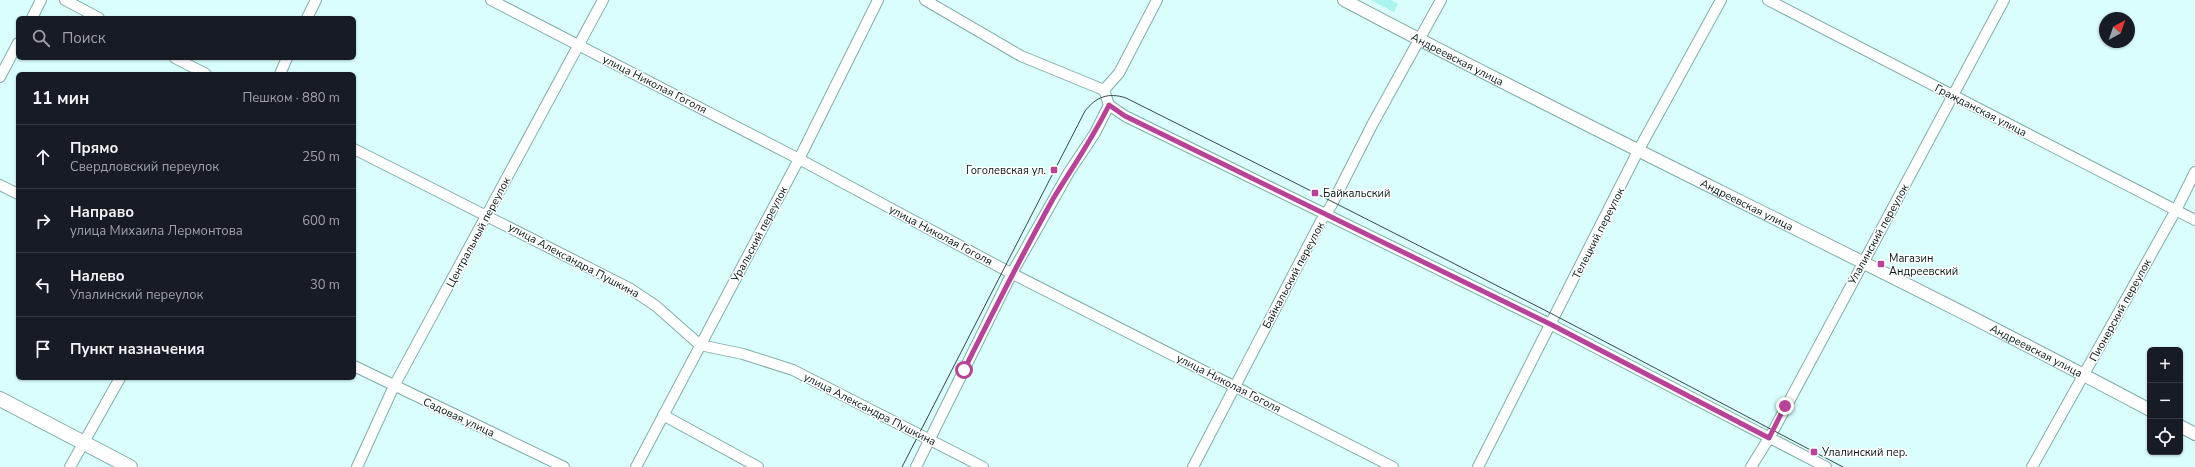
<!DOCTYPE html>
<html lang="ru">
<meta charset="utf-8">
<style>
:root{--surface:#171b24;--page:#20242c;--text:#f1f3f6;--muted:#9ea1a6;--line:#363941}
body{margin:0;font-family:"Nunito Sans",sans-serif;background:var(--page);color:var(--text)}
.controls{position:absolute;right:12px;bottom:12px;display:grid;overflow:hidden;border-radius:6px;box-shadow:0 1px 3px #0004}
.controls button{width:36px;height:36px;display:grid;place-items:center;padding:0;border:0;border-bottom:1px solid var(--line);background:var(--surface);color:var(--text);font:20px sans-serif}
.compass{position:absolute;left:2099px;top:12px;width:36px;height:36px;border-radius:50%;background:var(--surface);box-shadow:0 1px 3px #0004;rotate:40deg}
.stop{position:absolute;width:12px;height:12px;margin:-9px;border:3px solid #b84298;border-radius:50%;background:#fff}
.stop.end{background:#b84298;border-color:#fff;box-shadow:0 1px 4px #0008}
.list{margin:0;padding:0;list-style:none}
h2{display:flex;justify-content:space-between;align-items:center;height:52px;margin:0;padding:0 16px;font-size:17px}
h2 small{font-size:13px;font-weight:400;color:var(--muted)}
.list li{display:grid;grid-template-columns:26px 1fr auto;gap:12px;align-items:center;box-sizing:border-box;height:64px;padding:0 16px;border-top:1px solid var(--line)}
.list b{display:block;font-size:15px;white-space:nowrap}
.list p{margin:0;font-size:13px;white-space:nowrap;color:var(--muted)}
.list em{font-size:13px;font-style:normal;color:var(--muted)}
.icon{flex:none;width:22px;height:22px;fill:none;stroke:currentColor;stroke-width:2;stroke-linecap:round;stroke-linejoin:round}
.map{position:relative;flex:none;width:2195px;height:467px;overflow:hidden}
.search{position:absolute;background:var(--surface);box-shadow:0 1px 3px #0004;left:16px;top:16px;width:340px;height:44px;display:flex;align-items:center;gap:10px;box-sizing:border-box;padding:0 14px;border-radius:6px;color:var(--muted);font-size:15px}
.panel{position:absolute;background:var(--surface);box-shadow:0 1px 3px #0004;left:16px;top:72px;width:340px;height:308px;border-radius:6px}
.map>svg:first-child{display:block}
.green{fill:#abf4ee}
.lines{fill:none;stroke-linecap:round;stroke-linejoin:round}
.minor-casing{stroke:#80ada9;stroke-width:12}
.tertiary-casing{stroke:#80ada9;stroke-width:14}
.secondary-casing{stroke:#80ada9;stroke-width:16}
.minor{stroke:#fff;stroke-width:10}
.tertiary{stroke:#fff;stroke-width:12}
.secondary{stroke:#fff;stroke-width:14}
.tram{stroke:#344948;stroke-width:1}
.route{stroke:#b84298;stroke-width:5}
.poi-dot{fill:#b84298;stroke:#fff;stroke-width:1.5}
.labels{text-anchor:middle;stroke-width:3;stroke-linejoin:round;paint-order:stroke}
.street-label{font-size:11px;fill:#051615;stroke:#fff}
.poi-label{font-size:11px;fill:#051615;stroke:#fff;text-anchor:start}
</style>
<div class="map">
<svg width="2195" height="467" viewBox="0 0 2195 467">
<rect width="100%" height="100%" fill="#d9fefb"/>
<!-- green -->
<path class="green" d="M1371,0H1391L1398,4L1394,12Z"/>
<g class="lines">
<defs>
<path id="minor" d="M65,0L99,18
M491,0L799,159L1007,271L1393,467
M925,0L1021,56L1104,90L1109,105L1125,116L1552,325L1826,467
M1768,0L2195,220
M32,18L41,0
M307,18L316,0
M175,58L206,74
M280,74L287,58
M0,77L18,43
M1104,90L1119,73L1157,0
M354,149L629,288L656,306L700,345L743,354L793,370L983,467
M0,185L18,194
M354,366L564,467
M663,415L758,467
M70,467L120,378
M357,467L394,386L603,0
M636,467L799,159L878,0
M916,467L1012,273L1069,172L1095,133L1109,105
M1193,467L1321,221L1331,206L1372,125L1441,0
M1478,467L1638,151L1721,0
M1751,467L1771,435L2004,0
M2032,467L2176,210L2195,172"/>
<g id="tertiary">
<path id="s1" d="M1344,0C1610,141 1884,268 2150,410"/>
<path d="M2180,426L2195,434"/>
</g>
<path id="secondary" d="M0,399L130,467"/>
</defs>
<!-- minor casing -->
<use href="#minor" class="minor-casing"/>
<!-- tertiary casing -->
<use href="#tertiary" class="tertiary-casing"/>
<!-- secondary casing -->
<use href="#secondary" class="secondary-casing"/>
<!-- minor -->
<use href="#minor" class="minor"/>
<!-- tertiary -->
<use href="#tertiary" class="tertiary"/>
<!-- secondary -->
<use href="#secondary" class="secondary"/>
<!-- tram -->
<path class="tram" d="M902,467L1085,111C1096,97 1108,92 1126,98C1270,170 1413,242 1556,316C1652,366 1747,417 1843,467"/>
</g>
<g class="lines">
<!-- route -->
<path class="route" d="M964,370C993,312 1022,255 1053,199C1072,168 1093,138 1109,105L1125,116L1552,325L1769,438L1785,406"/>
</g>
<!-- markers -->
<g class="poi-dot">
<rect x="1050" y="166" width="8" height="8" rx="2"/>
<rect x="1311" y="189" width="8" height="8" rx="2"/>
<rect x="1877" y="260" width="8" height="8" rx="2"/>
<rect x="1810" y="448" width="8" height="8" rx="2"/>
</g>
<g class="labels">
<!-- street labels -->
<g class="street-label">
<text dy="4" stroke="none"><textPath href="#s1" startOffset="128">Андреевская улица</textPath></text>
<text transform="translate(655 84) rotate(27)" y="4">улица Николая Гоголя</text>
<text transform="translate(1981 110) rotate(27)" y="4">Гражданская улица</text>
<text dy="4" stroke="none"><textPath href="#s1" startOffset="452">Андреевская улица</textPath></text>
<text transform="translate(478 232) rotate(-62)" y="4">Центральный переулок</text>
<text transform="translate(1598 233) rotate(-63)" y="4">Телецкий переулок</text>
<text transform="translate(759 234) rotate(-62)" y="4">Уральский переулок</text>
<text transform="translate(1878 234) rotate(-61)" y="4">Улалинский переулок</text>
<text transform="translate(941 235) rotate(28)" y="4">улица Николая Гоголя</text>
<text transform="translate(574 260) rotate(28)" y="4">улица Александра Пушкина</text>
<text transform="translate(1293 275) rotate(-62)" y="4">Байкальский переулок</text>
<text transform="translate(2120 310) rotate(-61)" y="4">Пионерский переулок</text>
<text dy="4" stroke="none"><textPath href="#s1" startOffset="776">Андреевская улица</textPath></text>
<text transform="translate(1229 383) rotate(27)" y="4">улица Николая Гоголя</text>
<text transform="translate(870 409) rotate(27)" y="4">улица Александра Пушкина</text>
<text transform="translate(459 417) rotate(25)" y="4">Садовая улица</text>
</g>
<!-- poi labels -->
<g class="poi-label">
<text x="1046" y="174" text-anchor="end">Гоголевская ул.</text>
<text x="1323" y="197">Байкальский</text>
<text x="1889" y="262">Магазин<tspan x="1889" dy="13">Андреевский</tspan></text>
<text x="1822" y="456">Улалинский пер.</text>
</g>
</g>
</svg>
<div class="controls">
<button>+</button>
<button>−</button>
<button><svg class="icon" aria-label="locate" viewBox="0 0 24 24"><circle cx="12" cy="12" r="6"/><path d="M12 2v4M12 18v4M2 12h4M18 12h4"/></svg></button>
</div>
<svg class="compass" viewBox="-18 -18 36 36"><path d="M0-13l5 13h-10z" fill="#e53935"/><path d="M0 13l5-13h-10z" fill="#9ea1a6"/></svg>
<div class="stop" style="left:964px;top:370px"></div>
<div class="stop end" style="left:1785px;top:406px"></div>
<div class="search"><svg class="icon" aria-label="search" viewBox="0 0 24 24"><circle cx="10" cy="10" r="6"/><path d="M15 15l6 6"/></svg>Поиск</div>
<section class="panel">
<h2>11 мин<small>Пешком · 880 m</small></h2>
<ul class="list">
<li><svg class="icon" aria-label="ahead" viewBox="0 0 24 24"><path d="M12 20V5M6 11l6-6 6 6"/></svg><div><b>Прямо</b><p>Свердловский переулок</p></div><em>250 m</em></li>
<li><svg class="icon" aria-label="right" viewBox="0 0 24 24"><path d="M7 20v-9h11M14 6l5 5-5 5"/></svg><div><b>Направо</b><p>улица Михаила Лермонтова</p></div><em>600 m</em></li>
<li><svg class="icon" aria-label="left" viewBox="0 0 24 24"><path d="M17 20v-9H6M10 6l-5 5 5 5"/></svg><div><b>Налево</b><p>Улалинский переулок</p></div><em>30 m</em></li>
<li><svg class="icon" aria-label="arrive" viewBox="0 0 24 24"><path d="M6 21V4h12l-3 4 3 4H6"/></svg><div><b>Пункт назначения</b></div></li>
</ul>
</section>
</div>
